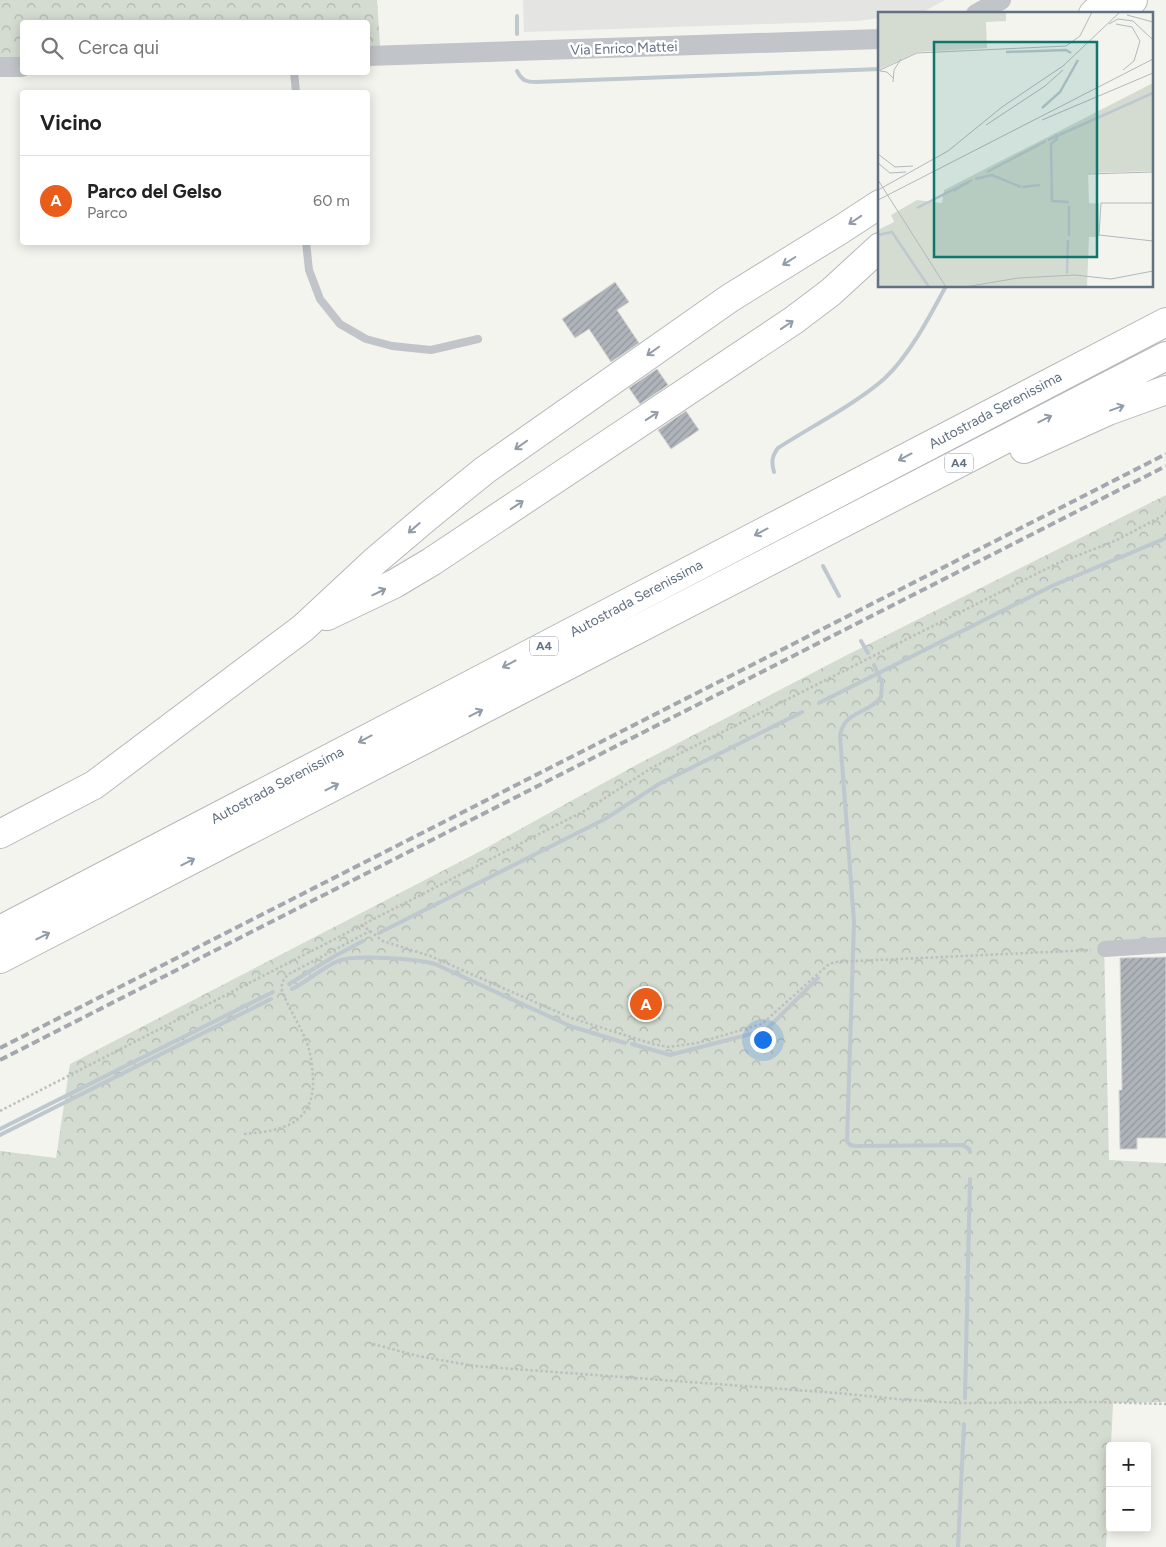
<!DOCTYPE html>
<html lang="it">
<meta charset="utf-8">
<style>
:root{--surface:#fff;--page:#f2f2f2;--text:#222;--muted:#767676;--line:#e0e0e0;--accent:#e95c1a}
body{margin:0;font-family:Figtree,sans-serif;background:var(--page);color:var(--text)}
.controls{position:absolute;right:15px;bottom:15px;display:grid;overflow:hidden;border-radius:5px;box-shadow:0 2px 12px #0003}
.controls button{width:45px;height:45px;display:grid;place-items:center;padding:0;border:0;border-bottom:1px solid var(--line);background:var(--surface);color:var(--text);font:25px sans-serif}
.you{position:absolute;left:762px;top:1039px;width:18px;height:18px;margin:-12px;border:4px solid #fff;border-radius:50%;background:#1a73e8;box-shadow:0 0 0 8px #1a73e833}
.badge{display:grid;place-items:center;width:32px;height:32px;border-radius:50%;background:var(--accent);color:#fff;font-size:16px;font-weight:700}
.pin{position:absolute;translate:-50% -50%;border:2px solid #fff;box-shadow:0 1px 5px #0006}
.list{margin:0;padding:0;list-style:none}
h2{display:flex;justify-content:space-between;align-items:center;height:65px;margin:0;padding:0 20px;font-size:21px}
h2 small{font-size:16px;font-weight:400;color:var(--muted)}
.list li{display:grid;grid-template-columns:32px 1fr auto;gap:15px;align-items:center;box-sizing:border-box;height:90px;padding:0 20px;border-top:1px solid var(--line)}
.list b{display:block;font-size:19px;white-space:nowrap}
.list p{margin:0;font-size:16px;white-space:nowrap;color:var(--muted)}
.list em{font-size:16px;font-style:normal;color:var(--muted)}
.icon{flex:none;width:28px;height:28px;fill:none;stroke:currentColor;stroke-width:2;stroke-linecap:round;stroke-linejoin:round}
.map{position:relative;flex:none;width:1166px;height:1547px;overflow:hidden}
.search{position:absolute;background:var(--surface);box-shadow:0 2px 12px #0003;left:20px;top:20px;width:350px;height:55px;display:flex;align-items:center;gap:12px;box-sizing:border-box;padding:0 18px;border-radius:5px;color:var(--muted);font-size:19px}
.panel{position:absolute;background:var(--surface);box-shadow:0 2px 12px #0003;left:20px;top:90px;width:350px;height:155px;border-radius:5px}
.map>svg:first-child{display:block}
.built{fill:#e4e5e3}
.forest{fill:url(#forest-crowns)}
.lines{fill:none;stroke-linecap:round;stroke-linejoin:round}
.stream{stroke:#bfc8ce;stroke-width:4}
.building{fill:url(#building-hatch);stroke:#d5d5d2}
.motorway-casing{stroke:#b6b8bb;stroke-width:30}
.path{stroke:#bdbec0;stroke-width:2.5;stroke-dasharray:2.5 2.5;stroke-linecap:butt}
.service{stroke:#c1c4c8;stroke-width:8}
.minor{stroke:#c1c4c8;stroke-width:16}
.tertiary{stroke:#c1c4c8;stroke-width:20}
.motorway{stroke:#fff;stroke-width:28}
.rail{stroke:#a3a8ae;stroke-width:4;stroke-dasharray:8 4;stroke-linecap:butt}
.oneway{stroke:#919ca8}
.labels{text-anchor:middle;stroke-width:5;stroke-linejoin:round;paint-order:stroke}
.shield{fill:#fff;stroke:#919ca8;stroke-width:1}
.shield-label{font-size:12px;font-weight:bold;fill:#627182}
.street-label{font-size:14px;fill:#627182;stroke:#fff}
.inset-river{fill:none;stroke:#bfc8ce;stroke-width:2.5}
.inset-road{fill:none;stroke:#b1b8bc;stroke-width:1}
.view{fill:#0f766e;fill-opacity:0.15;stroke:#0f766e;stroke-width:2.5}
.inset-edge{fill:none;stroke:#627182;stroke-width:2.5}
</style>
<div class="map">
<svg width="1166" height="1547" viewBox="0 0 1166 1547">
<defs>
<pattern id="forest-crowns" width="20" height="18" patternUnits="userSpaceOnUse" patternTransform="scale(1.25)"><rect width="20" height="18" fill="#d4dbd0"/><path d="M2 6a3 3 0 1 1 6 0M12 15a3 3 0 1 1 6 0" fill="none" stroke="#afb6ae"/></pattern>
<pattern id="building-hatch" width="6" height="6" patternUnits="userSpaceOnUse" patternTransform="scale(1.25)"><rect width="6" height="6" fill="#aeb4ba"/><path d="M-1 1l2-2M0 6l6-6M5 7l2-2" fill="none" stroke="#91979d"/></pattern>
</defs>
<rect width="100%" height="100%" fill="#f4f4ef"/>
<!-- built -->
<path class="built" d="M523,0H945L925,11L909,14H880V18L858,21L524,32Z"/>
<!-- forest -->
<path class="forest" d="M0,0H377L380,46H368V22H22V60L0,61Z
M1166,495V939L1104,943L1109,1160L1166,1163V1402L1113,1403L1111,1446H1110L1106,1547H0V1151L56,1158L70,1064L475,854L638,764L843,657Z"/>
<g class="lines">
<!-- stream -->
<path class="stream" d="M517,34V16
M517,71C522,81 527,82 536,82L880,69
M774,472C771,462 772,456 778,448C812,426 854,405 884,379C909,356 930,316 946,286
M823,566L839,596
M861,641L868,653
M874,665L882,683L881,697C868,715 844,710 840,736L854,922L847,1141L850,1145L856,1146L963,1145L969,1149L970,1152
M819,703L1052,586L1166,538
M379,933L605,819L659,784L802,712
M289,984L333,957L363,941
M292,989C308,981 322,968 338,961C354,954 418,959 435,964L570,1026L625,1043
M768,1028L818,978
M632,1044L670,1055L762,1031
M0,1129L273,992
M0,1135L271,999
M965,1398L970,1179
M958,1547L964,1424"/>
</g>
<!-- building -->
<path class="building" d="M615,282L629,302L617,310L639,343L611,362L589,329L575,338L562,319Z
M657,369L668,385L640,404L629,388Z
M686,411L699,430L671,449L658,430Z
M1166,957V1138H1137V1149H1120L1119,1090H1122L1120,958Z"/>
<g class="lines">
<defs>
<path id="motorway" d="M1093,14L1107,0
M1119,14L1133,0
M1024,449L1108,411L1166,390
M327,616L394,584L431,562L794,320L831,292L880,247
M0,834L94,785L303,628L375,561L427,517L485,470L730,298L840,230L880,204
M0,930L1166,322
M0,959L1166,356"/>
</defs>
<!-- motorway casing -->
<use href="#motorway" class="motorway-casing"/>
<!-- path -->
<path class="path" d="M362,925L383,941L430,956L574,1019L653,1044L668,1047L697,1043L762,1024L829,964L835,962L1091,950
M0,1111L588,809L653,767L1056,564L1117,540L1166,514
M244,1134C283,1131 315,1124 313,1077C312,1066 311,1054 307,1043C300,1025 289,1009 282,991C281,983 283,979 289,974L370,931
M373,1344L418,1356L474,1366L837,1393L896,1399L957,1403L1095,1402L1166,1404"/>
<!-- service -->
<path class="service" d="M294,72L296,92
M306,242L309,270L320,299L340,324L366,339L392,346L431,350L478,339"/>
<!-- minor -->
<path class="minor" d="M1105,949L1166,945"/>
<!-- tertiary -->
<path class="tertiary" d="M976,14L1001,0
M368,56L880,39
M0,67H22"/>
<!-- motorway -->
<use href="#motorway" class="motorway"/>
<!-- rail -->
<path class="rail" d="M0,1048L1166,454
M0,1060L1166,466"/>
</g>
<!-- one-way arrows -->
<defs><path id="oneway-shaft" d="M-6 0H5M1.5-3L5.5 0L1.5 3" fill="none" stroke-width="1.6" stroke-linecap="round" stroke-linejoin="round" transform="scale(1.25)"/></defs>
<g class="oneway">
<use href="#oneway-shaft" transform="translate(855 220) rotate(146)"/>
<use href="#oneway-shaft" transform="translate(789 261) rotate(148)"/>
<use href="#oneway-shaft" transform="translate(787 325) rotate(-34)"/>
<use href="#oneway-shaft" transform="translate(653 351) rotate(145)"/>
<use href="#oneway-shaft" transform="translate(1117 408) rotate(-20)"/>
<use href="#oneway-shaft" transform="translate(652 416) rotate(-33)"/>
<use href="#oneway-shaft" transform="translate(1045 419) rotate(-27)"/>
<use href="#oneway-shaft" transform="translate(521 445) rotate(145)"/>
<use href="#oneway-shaft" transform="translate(905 457) rotate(152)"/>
<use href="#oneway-shaft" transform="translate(517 505) rotate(-33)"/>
<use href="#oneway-shaft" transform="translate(414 528) rotate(139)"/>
<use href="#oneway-shaft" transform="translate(761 532) rotate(152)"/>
<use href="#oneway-shaft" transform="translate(379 592) rotate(-26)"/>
<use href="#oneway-shaft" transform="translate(509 664) rotate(152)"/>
<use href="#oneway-shaft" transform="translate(476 713) rotate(-27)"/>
<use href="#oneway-shaft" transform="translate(365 739) rotate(152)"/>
<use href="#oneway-shaft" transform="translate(332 787) rotate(-27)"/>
<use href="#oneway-shaft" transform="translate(188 862) rotate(-27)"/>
<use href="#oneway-shaft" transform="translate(43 936) rotate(-27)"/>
</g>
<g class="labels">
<!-- shield labels -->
<g class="shield">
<rect x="945" y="453.5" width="28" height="19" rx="4"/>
<rect x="530" y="636.5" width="28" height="19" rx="4"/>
</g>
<g class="shield-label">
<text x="959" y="467">A4</text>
<text x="544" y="650">A4</text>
</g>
<!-- street labels -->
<g class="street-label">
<text transform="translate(624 48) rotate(-2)" y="5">Via Enrico Mattei</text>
<text transform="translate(995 410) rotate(-28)" y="5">Autostrada Serenissima</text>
<text transform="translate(636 598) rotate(-28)" y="5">Autostrada Serenissima</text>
<text transform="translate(277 785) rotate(-28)" y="5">Autostrada Serenissima</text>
</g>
</g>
<!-- overview -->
<g transform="translate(878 12)">
<rect width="275" height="275" fill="#f4f4ef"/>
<path d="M0,0H128V9L108,10L109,36L40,40L0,58ZM275,71V159L210,161L211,191L221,192V225H211L209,275H0V218L16,210L13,203L39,188L64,191L66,178Z" fill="#d4dbd0"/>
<path class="inset-river" d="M128,40L188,38L193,41M164,96L182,80L200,48M178,122L179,127L173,132L174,189L191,190M170,128L275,81M109,160L168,129M97,167L114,163L143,175M144,175L162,173M75,179L91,170M39,196L94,168M0,223L14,220L51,275M191,224V194M189,262L190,228"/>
<path class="inset-road" d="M249,3L275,10M231,12L240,7L255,9L275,28M238,12L254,15L262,29L256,49L245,58M0,59L39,41L188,34L202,24L214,0M2,59L9,60L15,66M15,70L16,58L23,47M164,108L275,61M108,113L167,74L185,58M0,142L17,155L35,154M0,151L12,161L28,160M210,162L275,160M0,168L68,275M0,178L70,139L124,95L185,54L242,0M0,188L275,47M275,191H223L221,223L275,229M87,275L140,266L197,263L233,267L275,259"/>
<path class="view" d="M56,30H219V245H56Z"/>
<rect width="275" height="275" class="inset-edge"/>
</g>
</svg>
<div class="controls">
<button>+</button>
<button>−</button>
</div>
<div class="you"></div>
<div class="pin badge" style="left:646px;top:1004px">A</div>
<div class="search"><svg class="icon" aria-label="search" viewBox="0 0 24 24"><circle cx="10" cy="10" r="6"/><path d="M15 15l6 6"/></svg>Cerca qui</div>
<section class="panel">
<h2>Vicino<small></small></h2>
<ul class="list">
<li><span class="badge">A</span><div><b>Parco del Gelso</b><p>Parco</p></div><em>60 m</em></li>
</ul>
</section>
</div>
